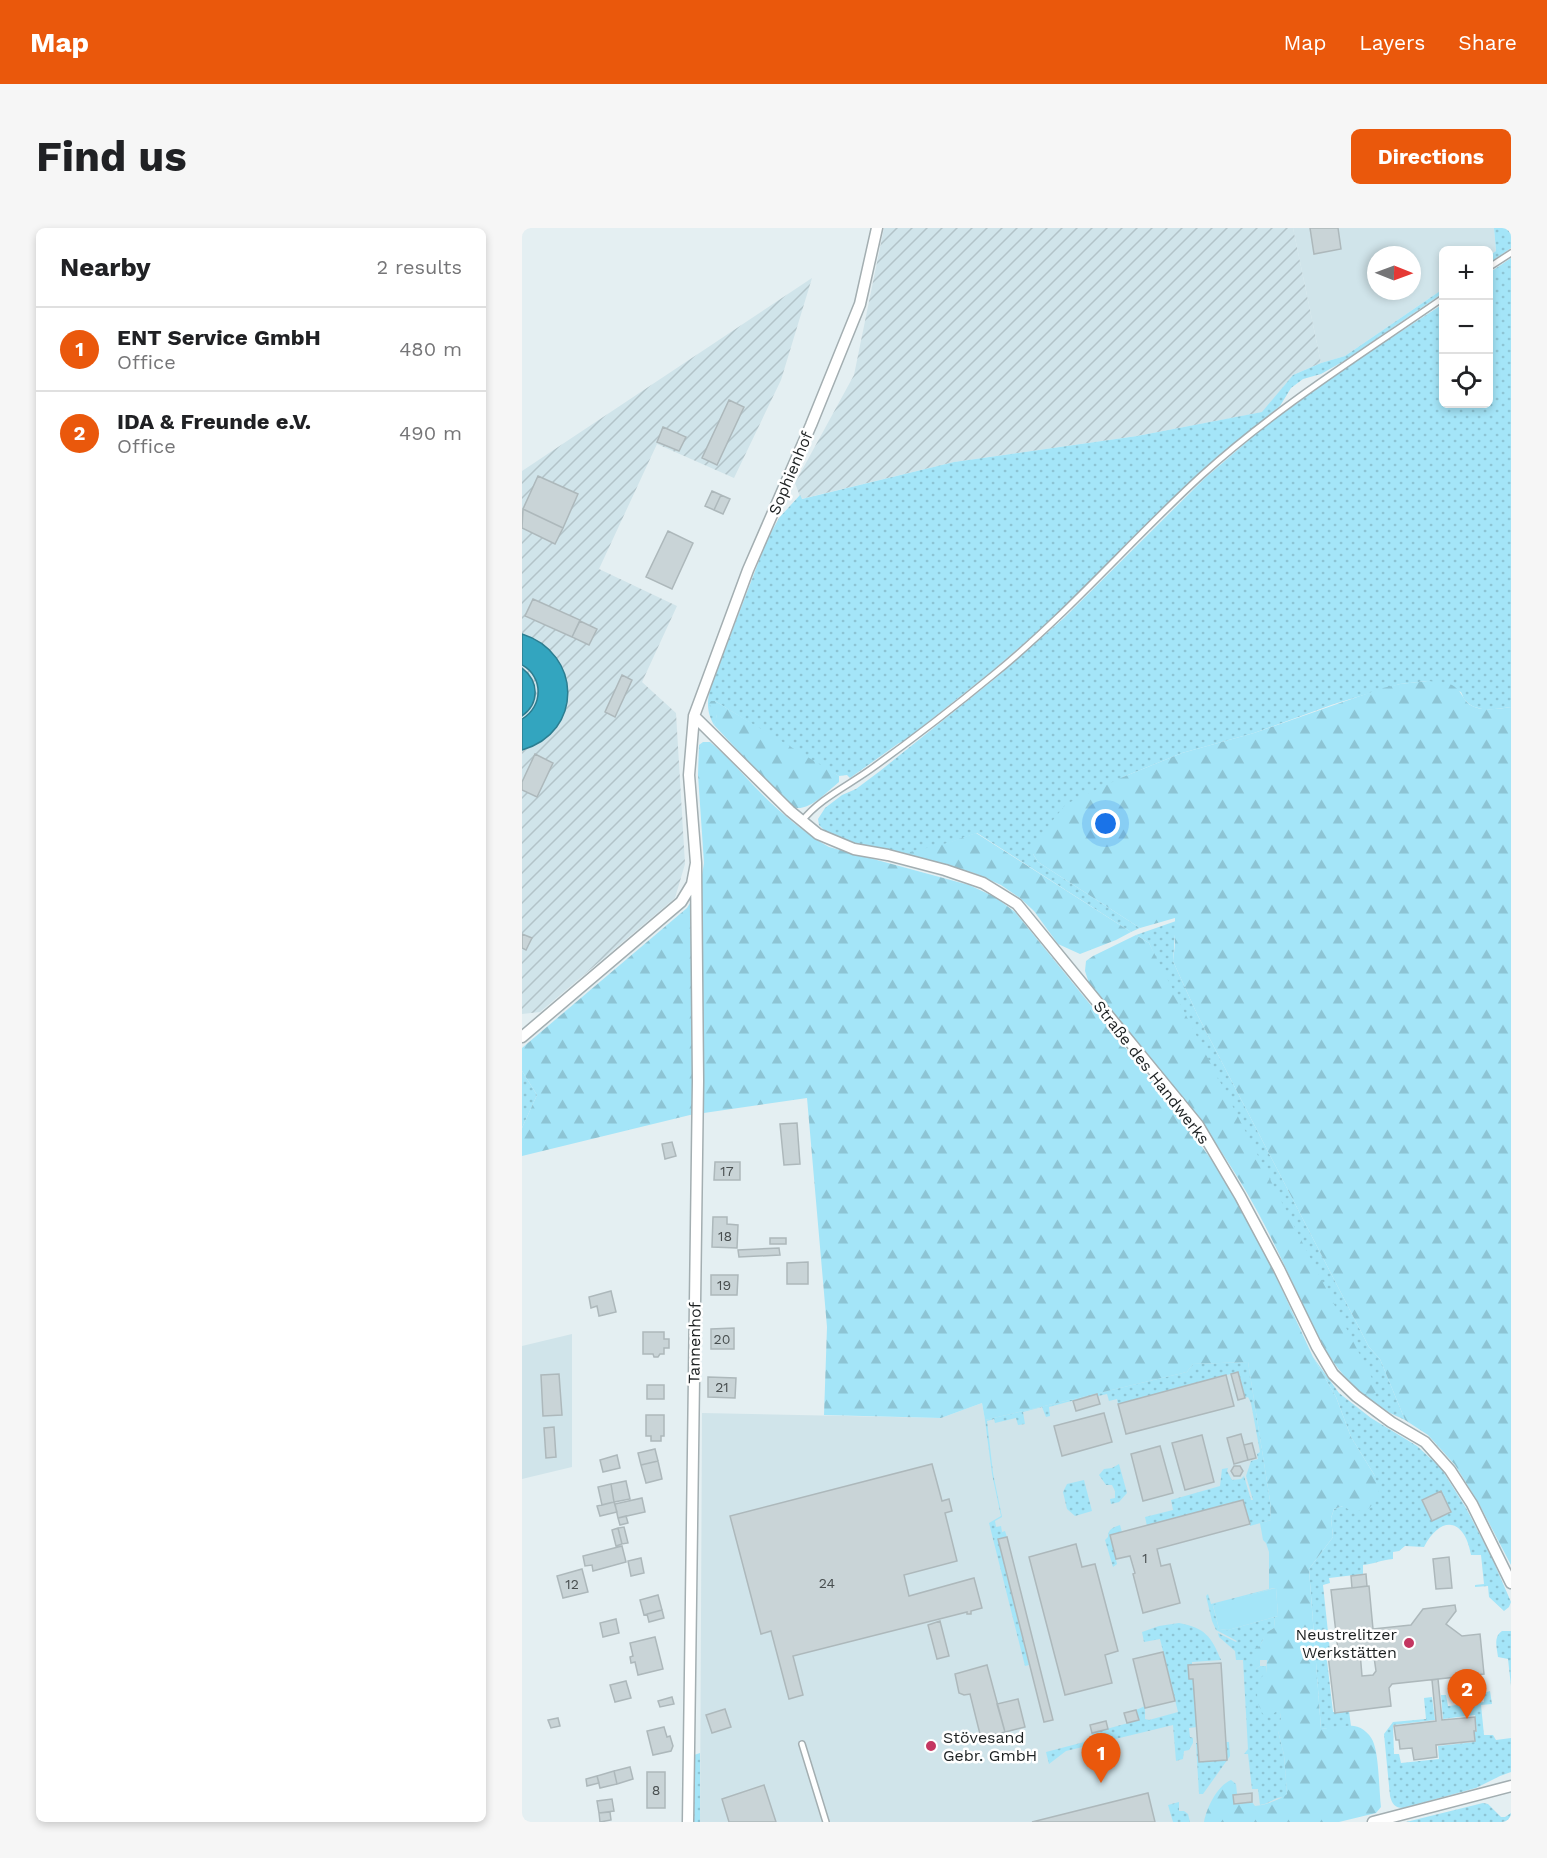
<!DOCTYPE html>
<meta charset="utf-8">
<style>
:root{--surface:#fff;--page:#f6f6f6;--text:#202124;--muted:#757577;--line:#e0e0e0;--accent:#ea580c}
body{margin:0;font-family:"Work Sans",sans-serif;background:var(--page);color:var(--text)}
.controls{position:absolute;right:18px;top:18px;display:grid;overflow:hidden;border-radius:9px;box-shadow:0 3px 9px #0003}
.controls button{width:54px;height:54px;display:grid;place-items:center;padding:0;border:0;border-bottom:2px solid var(--line);background:var(--surface);color:var(--text);font:30px sans-serif}
.compass{position:absolute;left:845px;top:18px;width:54px;height:54px;border-radius:50%;background:var(--surface);box-shadow:0 3px 9px #0003;rotate:91deg}
.you{position:absolute;left:584px;top:596px;width:21px;height:21px;margin:-15px;border:4px solid #fff;border-radius:50%;background:#1a73e8;box-shadow:0 0 0 9px #1a73e833}
.badge{display:grid;place-items:center;width:39px;height:39px;border-radius:50%;background:var(--accent);color:#fff;font-size:20px;font-weight:700}
.pin{position:absolute;translate:-50% -50px;filter:drop-shadow(0 2px 3px #0008)}
.pin::after{content:'';position:absolute;top:32px;width:21px;height:18px;background:inherit;clip-path:polygon(0 0,100% 0,50% 100%)}
.list{margin:0;padding:0;list-style:none}
h2{display:flex;justify-content:space-between;align-items:center;height:78px;margin:0;padding:0 24px;font-size:26px}
h2 small{font-size:20px;font-weight:400;color:var(--muted)}
.list li{display:grid;grid-template-columns:39px 1fr auto;gap:18px;align-items:center;box-sizing:border-box;height:84px;padding:0 24px;border-top:2px solid var(--line)}
.list b{display:block;font-size:22px;white-space:nowrap}
.list p{margin:0;font-size:20px;white-space:nowrap;color:var(--muted)}
.list em{font-size:20px;font-style:normal;color:var(--muted)}
.icon{flex:none;width:33px;height:33px;fill:none;stroke:currentColor;stroke-width:2;stroke-linecap:round;stroke-linejoin:round}
.map{position:relative;flex:none;width:989px;height:1594px;overflow:hidden;border-radius:9px}
header{display:flex;align-items:center;gap:36px;box-sizing:border-box;height:84px;padding:0 30px;background:var(--accent);color:#fff}
header strong{font-size:28px}
nav{display:flex;gap:33px;margin-inline-start:auto;font-size:21px}
.intro{display:flex;align-items:center;justify-content:space-between;box-sizing:border-box;height:144px;padding:0 36px}
h1{margin:0;font-size:42px}
.button{padding:15px 27px;border-radius:9px;background:var(--accent);color:#fff;font-size:21px;font-weight:700}
main{display:flex;gap:36px;padding:0 36px}
aside{flex:1;background:var(--surface);border-radius:9px;box-shadow:0 3px 9px #0003}
.map>svg:first-child{display:block}
.built{fill:#d0e4ea;fill-rule:evenodd}
.industrial{fill:url(#industrial-furrows)}
.grass{fill:url(#grass-dots)}
.forest{fill:url(#forest-firs)}
.park{fill:#a4e5f8}
.water{fill:#33a5bf;stroke:#2c7d90;stroke-width:1.5}
.building{fill:#c9d4d7;stroke:#adb8bb;stroke-width:1.5;fill-rule:evenodd}
.lines{fill:none;stroke-linecap:round;stroke-linejoin:round}
.service-casing{stroke:#a3aeb1;stroke-width:8}
.minor-casing{stroke:#a3aeb1;stroke-width:13}
.service{stroke:#fff;stroke-width:5}
.minor{stroke:#fff;stroke-width:10}
.poi-dot{fill:#c43661;stroke:#fff;stroke-width:2}
.labels{text-anchor:middle;stroke-width:5;stroke-linejoin:round;paint-order:stroke}
.number-label{font-size:14px;fill:#484e4f}
.street-label{font-size:16px;fill:#1d2122;stroke:#fff}
.poi-label{font-size:16px;fill:#1d2122;stroke:#fff;text-anchor:end}
</style>
<header>
<strong>Map</strong>
<nav><a>Map</a><a>Layers</a><a>Share</a></nav>
</header>
<div class="intro"><h1>Find us</h1><a class="button">Directions</a></div>
<main>
<aside>
<h2>Nearby<small>2 results</small></h2>
<ul class="list">
<li><span class="badge">1</span><div><b>ENT Service GmbH</b><p>Office</p></div><em>480 m</em></li>
<li><span class="badge">2</span><div><b>IDA &amp; Freunde e.V.</b><p>Office</p></div><em>490 m</em></li>
</ul>
</aside>
<div class="map">
<svg width="989" height="1594" viewBox="0 0 989 1594">
<defs>
<pattern id="industrial-furrows" width="10" height="10" patternUnits="userSpaceOnUse" patternTransform="scale(1.5)"><rect width="10" height="10" fill="#d0e4ea"/><path d="M-1 1l2-2M0 10L10 0M9 11l2-2" fill="none" stroke="#b2c3c8"/></pattern>
<pattern id="grass-dots" width="8" height="8" patternUnits="userSpaceOnUse" patternTransform="scale(1.5)"><rect width="8" height="8" fill="#a4e5f8"/><path d="M2 2h.1M6 6h.1" fill="none" stroke="#8dc4d4" stroke-width="1.8" stroke-linecap="round"/></pattern>
<pattern id="forest-firs" width="22" height="20" patternUnits="userSpaceOnUse" patternTransform="scale(1.5)"><rect width="22" height="20" fill="#a4e5f8"/><path d="M5 1l3.5 6h-7zM16 11l3.5 6h-7z" fill="#8dc4d4"/></pattern>
</defs>
<rect width="100%" height="100%" fill="#e4eff2"/>
<!-- built -->
<path class="built" d="M771,0H972L974,23L967,28L966,22H921V61L823,128L799,135ZM854,27H890V63H854Z
M717,1072L748,1273L771,1594H178L180,1185L419,1190L460,1175L463,1191Z
M50,1106V1239L0,1251V1118Z"/>
<!-- industrial -->
<path class="industrial" d="M362,0H771L799,135L771,147L741,184L615,208L432,234L279,271L273,255L332,147Z
M290,50L259,152L212,250L135,216L77,341L155,378L120,454L154,485L163,636L153,670L18,784L0,786V243Z"/>
<!-- grass -->
<path class="grass" d="M972,0H989V20L967,35V28L974,23Z
M989,30V479C975,481 954,485 944,473C941,471 941,467 939,464L906,453L878,456L812,476L732,505L660,525L601,549L511,626L516,634L618,700L609,704L455,605L387,629L332,617L313,610L302,602L297,597L296,591L303,580L320,567L334,561L358,543L475,449L542,390L683,250L742,199L826,138L921,76V176H966L967,45Z
M921,61V65L822,133L799,146L781,151L769,160L758,178L679,244L605,315L538,384L470,443L381,514L377,515L328,550L325,547L317,548L296,537L193,473L195,491L192,497C184,483 185,472 189,458L245,312L257,290L278,267L280,271L432,234L615,208L740,184L771,147L799,135L823,128Z
M654,693L651,733L675,786L847,1119L858,1131L883,1192L868,1185L837,1164L627,715L614,707Z
M0,843L15,867L0,900Z
M791,1129L817,1165L849,1190L895,1218L919,1240L944,1280L970,1330L989,1374L987,1379L982,1383L967,1369L966,1358L953,1359V1357L962,1356L959,1327H949C943,1292 920,1285 902,1319L883,1318L877,1323L871,1324V1331C859,1332 852,1336 841,1337V1346L807,1350L808,1355L801,1357L808,1423L804,1424L811,1484L827,1483L829,1498L799,1501L787,1341L811,1309L809,1290L812,1281L821,1278L853,1248L829,1209L814,1169Z
M726,1134L748,1273L749,1292L728,1298L721,1273L625,1298L623,1289L651,1282L649,1272L698,1258L700,1241L706,1240L705,1243L710,1252L719,1251L722,1248L729,1272H731L724,1248L729,1233L736,1231L735,1226L738,1224L729,1175L726,1169L723,1170L716,1144L596,1176L595,1171L587,1173L585,1166L576,1168L575,1166L527,1179L528,1188L524,1189L520,1179L501,1184L503,1196L496,1197L494,1190L473,1195L472,1191L465,1193L471,1245L480,1289L473,1293L474,1299L479,1298L480,1304L483,1303L485,1309L476,1311L507,1437L503,1438L467,1295L479,1288L470,1246L463,1192L665,1144L671,1136Z
M597,1236L605,1265L597,1274L589,1276L588,1271L593,1270V1263L590,1257H584L577,1247L582,1241L590,1240Z
M562,1252L570,1283L553,1288L545,1281L541,1264L545,1256Z
M598,1297L600,1304L588,1308L595,1336L591,1339L583,1312L586,1309C586,1301 590,1300 598,1297Z
M747,1361H749L691,1378L697,1401L706,1402L753,1389L752,1400C737,1409 737,1425 734,1441L738,1438H744V1445L755,1483L758,1484L759,1491L756,1503L762,1527L765,1566C761,1571 758,1568 753,1571C747,1574 745,1576 738,1577L736,1561H730L726,1526H722L726,1521L721,1432H714L713,1423L697,1409L696,1405L714,1414L715,1413L694,1402L690,1393L684,1368L686,1366L689,1376Z
M657,1395C683,1400 689,1408 699,1432L670,1434V1437H666L671,1451L675,1499L667,1500L668,1509L671,1510V1515L667,1522L662,1523L661,1531L654,1533L651,1497L544,1523L527,1536L524,1524L570,1512V1505L617,1492L614,1482L623,1478V1491L627,1492L656,1484L638,1411L622,1414L620,1404L637,1398Z
M980,1403H989V1458L986,1431L976,1429C975,1420 971,1409 980,1403Z
M968,1463L970,1476L959,1477L962,1507H971L974,1512L989,1510V1544L978,1548L954,1560L881,1580C873,1580 870,1576 868,1568L862,1506L871,1494L904,1491L902,1470L910,1469L913,1492L871,1497L872,1526H877L879,1535L917,1531L916,1518L953,1514L952,1504L955,1503L953,1487L921,1491L919,1467H924L926,1478L962,1474V1465Z
M704,1514H707L708,1528L681,1566H677L674,1515H676L677,1534Z
M178,1525V1594H172L169,1531L172,1527Z
M657,1574V1583H662L666,1586L668,1594H651L646,1577Z
M961,1575L966,1576L979,1589H983L989,1585V1590L986,1594H884Z"/>
<!-- forest -->
<path class="forest" d="M906,453C913,454 924,454 930,457C937,461 939,466 943,472C952,485 975,481 989,479V1337L956,1274L933,1237L906,1207L883,1192L858,1131L847,1119L675,786L651,733L653,716V690L618,700L516,634L511,626L510,618L544,576L601,549L660,525L732,505L861,460L878,456Z
M189,473H193L317,548V554C303,565 287,585 269,579L192,497C197,487 194,484 187,476Z
M181,514H188C204,527 217,542 231,557C253,580 279,603 307,619L447,657L473,669L493,684L628,850L692,935L708,961L740,1018L791,1129L814,1169L829,1209L853,1248L857,1262L855,1272L845,1282L829,1283L821,1278L812,1281L809,1290L811,1309L787,1341L799,1501C809,1500 821,1497 832,1498C841,1499 850,1508 852,1516C857,1531 857,1562 859,1579L854,1585L817,1594H682C685,1579 695,1558 709,1552L714,1556L715,1566L711,1567L712,1576L730,1574L733,1578C743,1577 758,1572 765,1566L762,1527L756,1503V1496L759,1491L758,1485L755,1483L751,1486L742,1487C733,1476 732,1453 744,1445L745,1432H738V1438L734,1441L732,1440L731,1425L733,1420L738,1418L744,1405L752,1400L753,1389L756,1388L754,1360L747,1361V1324L744,1315L741,1312L738,1295L749,1292L748,1273L726,1134L671,1136L665,1144L463,1192L460,1175L419,1190L302,1187L305,1099L285,870L168,887L0,928V900L15,867L0,843V820L165,680L178,659L182,635L176,547L177,517Z
M454,605L609,704L594,712L558,726L536,716L512,683L498,670L479,657L452,645L387,629L388,624L425,615Z
M614,707L627,715L856,1162C846,1175 831,1158 824,1150C803,1127 791,1098 778,1071C762,1036 745,999 725,965C682,890 623,825 568,758L563,743L564,733L571,728Z"/>
<!-- park -->
<path class="park" d="M754,1360L756,1388L706,1402L697,1401L691,1377Z"/>
<!-- water -->
<path class="water" d="M0,406C60,425 62,504 0,522V491C21,479 22,449 0,437Z
M0,440C17,453 18,475 0,488Z"/>
<!-- building -->
<path class="building" d="M788,0H816L819,21L792,26Z
M207,172L222,179L195,237L180,230Z
M141,199L164,209L157,223L135,214Z
M16,248L56,266L41,300L1,281Z
M190,263L199,267L192,282L183,278Z
M199,267L208,271L201,286L192,282Z
M1,281L41,300L33,316L0,300Z
M146,303L171,315L150,361L124,349Z
M11,371L58,392L50,409L3,388Z
M58,393L75,401L67,417L50,409Z
M100,447L110,452L93,489L83,484Z
M13,526L31,535L15,569L0,562V554Z
M0,706L10,710L4,722L0,720Z
M275,895L278,936L262,937L258,896Z
M150,914L154,928L143,931L140,916Z
M193,934H218V952H192Z
M191,989H205V996L216,997L215,1020L190,1019Z
M248,1010H264V1016H248Z
M257,1020L258,1027L217,1029L216,1022Z
M286,1034V1056H265V1035Z
M189,1047H216L215,1067H189Z
M89,1063L94,1084L77,1088L75,1078L69,1080L67,1069Z
M212,1100V1121H189V1101Z
M121,1104H142V1111H147V1120H142V1126H138L136,1129H132L131,1126H121Z
M716,1144L723,1170L716,1172L709,1146Z
M37,1146L40,1187L21,1188L19,1147Z
M704,1147L712,1178L604,1206L596,1176Z
M186,1149L214,1150L213,1170L186,1169Z
M125,1157H142V1171H125Z
M575,1166L578,1176L554,1183L551,1173Z
M582,1185L590,1214L540,1228L532,1198Z
M124,1187H142V1208H139V1213H129V1208H124Z
M32,1199L34,1229L24,1230L22,1200Z
M719,1206L726,1232L712,1236L705,1210Z
M680,1207L692,1254L663,1262L650,1215Z
M730,1215L734,1230L726,1232L722,1217Z
M638,1218L651,1265L621,1273L609,1226Z
M133,1221L136,1233L119,1237L116,1225Z
M95,1227L98,1240L81,1244L78,1232Z
M136,1233L140,1251L124,1255L119,1237Z
M410,1236L420,1273L427,1271L430,1283L423,1285L435,1333L382,1347L387,1368L452,1350L460,1380L449,1383V1386H445V1384L271,1428L281,1467L267,1471L249,1403L239,1406L208,1288Z
M712,1238H718L721,1243L718,1248H712L709,1243Z
M104,1253L108,1271L92,1274L89,1256Z
M89,1256L92,1274L80,1277L76,1259Z
M919,1263L929,1284L910,1293L900,1272Z
M120,1270L123,1284L96,1290L93,1276Z
M721,1272L728,1296L635,1321L639,1338L648,1336L658,1375L621,1385L611,1346L613,1345L608,1328L594,1331L588,1307Z
M92,1274L95,1284L78,1288L75,1278Z
M104,1288L106,1295L98,1297L96,1290Z
M102,1299L106,1315L100,1316L96,1300Z
M96,1300L100,1316L94,1318L90,1302Z
M485,1309L531,1492L522,1494L476,1311Z
M554,1316L560,1339L573,1336L596,1423L583,1427L590,1455L543,1467L507,1329Z
M100,1318L104,1334L71,1343L70,1337L63,1338L61,1328Z
M927,1329L930,1360L914,1361L911,1331Z
M119,1330L122,1345L109,1348L106,1333Z
M60,1341L66,1364L41,1370L35,1348Z
M844,1346L845,1358L830,1360L829,1348Z
M847,1358L851,1401L889,1397L901,1381L933,1377L934,1383L924,1396L940,1408L958,1406L962,1446L870,1456L867,1460L869,1478L813,1485L806,1427L818,1426L817,1422H816L809,1362ZM851,1422L854,1443L851,1447L840,1448L838,1424Z
M136,1367L140,1382L122,1387L118,1372Z
M140,1382L142,1390L127,1394L125,1386Z
M94,1391L97,1405L81,1409L78,1395Z
M418,1393L427,1428L415,1431L406,1397Z
M133,1409L141,1441L116,1447L113,1434L109,1435L108,1429L111,1428L108,1415Z
M641,1424L653,1473L623,1480L611,1431Z
M699,1435L705,1532L677,1534L671,1451H667L666,1437Z
M465,1437L483,1504L459,1510L448,1466L442,1467L437,1465L433,1446Z
M916,1451L920,1492L953,1489L954,1503H952L953,1513L914,1517L915,1529L892,1532L890,1520L878,1521L877,1512H874L872,1498L914,1493L910,1452Z
M104,1453L109,1470L93,1474L88,1457Z
M150,1469L152,1476L138,1479L136,1473Z
M496,1471L503,1499L483,1504L475,1476Z
M203,1481L209,1499L190,1505L184,1487Z
M614,1482L617,1492L605,1495L602,1485Z
M36,1490L38,1498L29,1500L26,1492Z
M584,1493L586,1501L570,1505L568,1497Z
M142,1499L145,1509L148,1508L151,1518L149,1523L131,1527L125,1503Z
M108,1539L111,1551L95,1556L92,1543Z
M92,1543L95,1556L78,1560L75,1548Z
M125,1544H143V1580H125Z
M75,1548L77,1555L65,1558L64,1551Z
M242,1557L254,1594H207L200,1571Z
M626,1565L633,1594H510Z
M730,1565V1574L712,1576L711,1567Z
M90,1571L92,1583L77,1585L75,1573Z
M88,1584L89,1592L78,1594L77,1585Z"/>
<g class="lines">
<defs>
<path id="service" d="M966,40L989,25
M280,593C297,571 327,557 349,541C391,511 431,480 471,447C546,386 609,312 680,247C755,179 839,127 921,70
M280,1516L304,1594"/>
<path id="minor" d="M172,488L268,583L296,606L332,621L366,627L423,642L461,655L495,676L676,897L718,968L757,1041L795,1119L811,1146L834,1168L869,1194L903,1214L928,1242L950,1276L989,1355
M0,809L159,674L170,656L174,635L167,547L172,488L226,342L289,197L338,76L355,0
M166,1594L176,853L174,635
M851,1594L989,1558"/>
</defs>
<!-- service casing -->
<use href="#service" class="service-casing"/>
<!-- minor casing -->
<use href="#minor" class="minor-casing"/>
<!-- service -->
<use href="#service" class="service"/>
<!-- minor -->
<use href="#minor" class="minor"/>
</g>
<!-- markers -->
<g class="poi-dot">
<circle cx="887" cy="1415" r="6"/>
<circle cx="409" cy="1518" r="6"/>
</g>
<g class="labels">
<!-- number labels -->
<g class="number-label">
<text x="205" y="948">17</text>
<text x="203" y="1013">18</text>
<text x="202" y="1062">19</text>
<text x="200" y="1116">20</text>
<text x="200" y="1164">21</text>
<text x="623" y="1335">1</text>
<text x="305" y="1360">24</text>
<text x="50" y="1361">12</text>
<text x="134" y="1567">8</text>
</g>
<!-- street labels -->
<g class="street-label">
<text transform="translate(268 245) rotate(-67)" y="6">Sophienhof</text>
<text transform="translate(630 844) rotate(52)" y="6">Straße des Handwerks</text>
<text transform="translate(172 1115) rotate(-89)" y="6">Tannenhof</text>
</g>
<!-- poi labels -->
<g class="poi-label">
<text x="875" y="1412">Neustrelitzer<tspan x="875" dy="18">Werkstätten</tspan></text>
<text x="421" y="1515" text-anchor="start">Stövesand<tspan x="421" dy="18">Gebr. GmbH</tspan></text>
</g>
</g>
</svg>
<div class="controls">
<button>+</button>
<button>−</button>
<button><svg class="icon" aria-label="locate" viewBox="0 0 24 24"><circle cx="12" cy="12" r="6"/><path d="M12 2v4M12 18v4M2 12h4M18 12h4"/></svg></button>
</div>
<svg class="compass" viewBox="-18 -18 36 36"><path d="M0-13l5 13h-10z" fill="#e53935"/><path d="M0 13l5-13h-10z" fill="#757577"/></svg>
<div class="you"></div>
<div class="pin badge" style="left:579px;top:1555px">1</div>
<div class="pin badge" style="left:945px;top:1491px">2</div>
</div>
</main>
